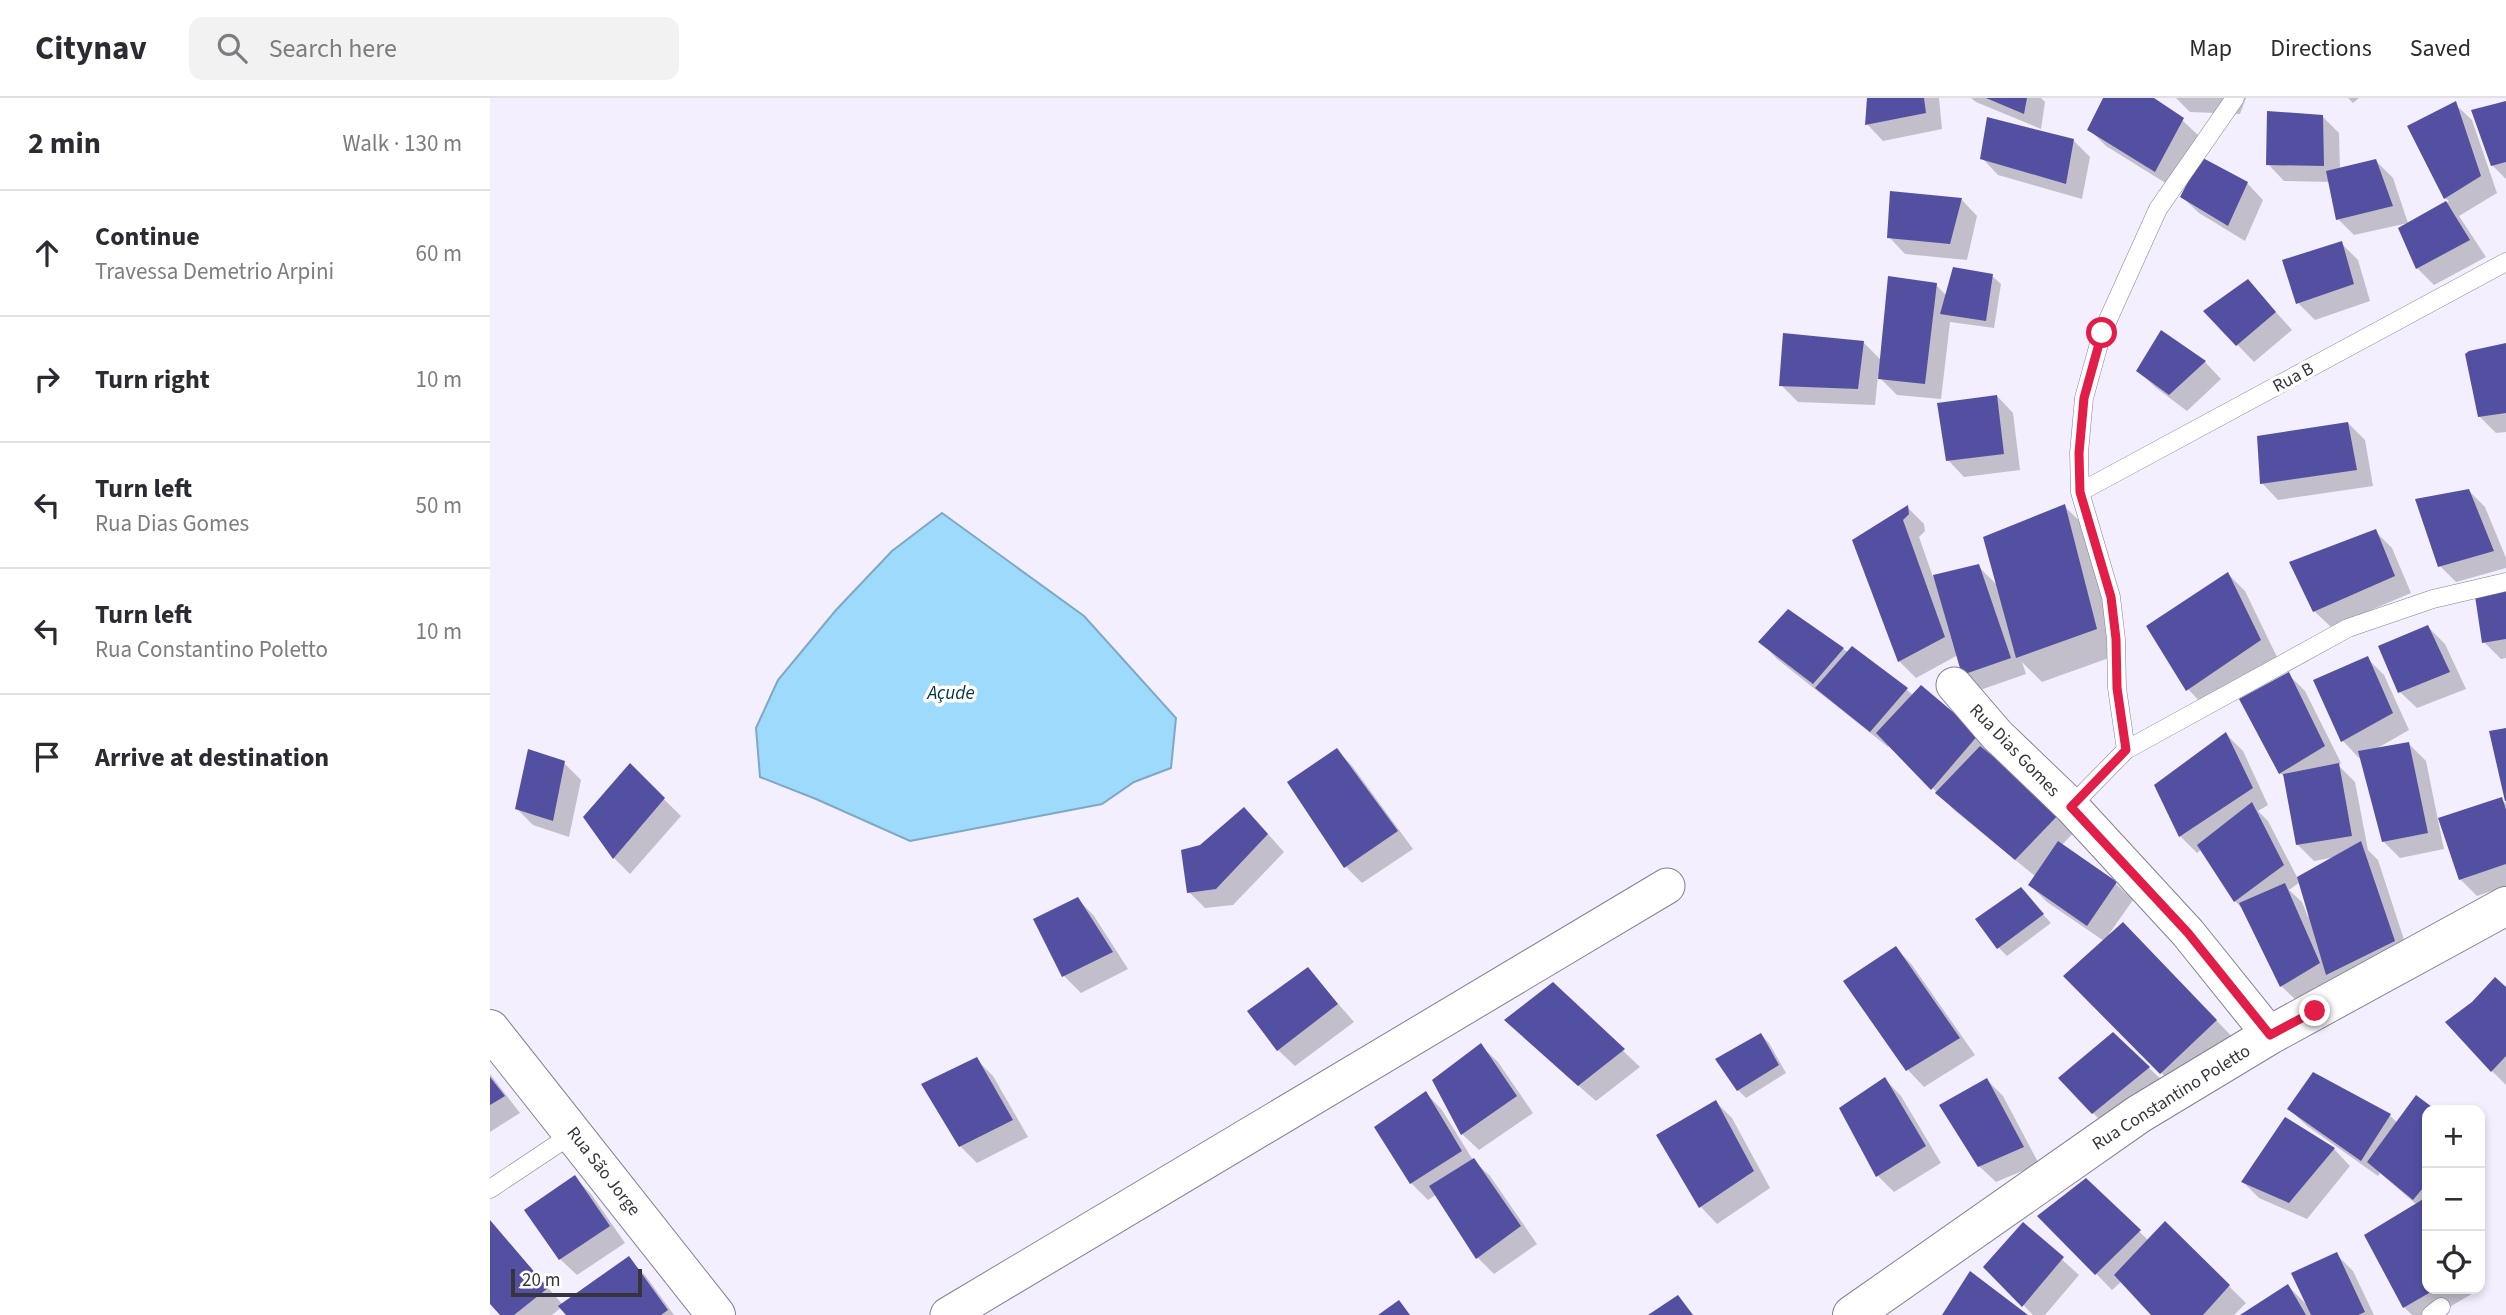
<!DOCTYPE html>
<meta charset="utf-8">
<style>
:root{--surface:#fff;--page:#f2f2f3;--text:#2b2b33;--muted:#7c7c81;--line:#e1e1e2}
body{margin:0;font-family:"Source Sans 3",sans-serif;background:var(--page);color:var(--text)}
.controls{position:absolute;right:21px;bottom:21px;display:grid;overflow:hidden;border-radius:14px;box-shadow:0 4px 10px #0003}
.controls button{width:63px;height:63px;display:grid;place-items:center;padding:0;border:0;border-bottom:2px solid var(--line);background:var(--surface);color:var(--text);font:35px sans-serif}
.scale{position:absolute;left:21px;bottom:18px;width:131px;box-sizing:border-box;padding-left:7px;border:4px solid #37343e;border-top:0;font-size:19px;line-height:24px;white-space:nowrap;color:#37343e;-webkit-text-stroke:5px #fff;paint-order:stroke}
.stop{position:absolute;width:21px;height:21px;margin:-16px;border:5px solid #e11d48;border-radius:50%;background:#fff}
.stop.end{background:#e11d48;border-color:#fff;box-shadow:0 2px 7px #0008}
.list{margin:0;padding:0;list-style:none}
h2{display:flex;justify-content:space-between;align-items:center;height:91px;margin:0;padding:0 28px;font-size:30px}
h2 small{font-size:23px;font-weight:400;color:var(--muted)}
.list li{display:grid;grid-template-columns:46px 1fr auto;gap:21px;align-items:center;box-sizing:border-box;height:126px;padding:0 28px;border-top:2px solid var(--line)}
.list b{display:block;font-size:26px;white-space:nowrap}
.list p{margin:0;font-size:23px;white-space:nowrap;color:var(--muted)}
.list em{font-size:23px;font-style:normal;color:var(--muted)}
.icon{flex:none;width:38px;height:38px;fill:none;stroke:currentColor;stroke-width:2;stroke-linecap:round;stroke-linejoin:round}
.map{position:relative;flex:none;width:2016px;height:1217px;overflow:hidden}
header{display:flex;align-items:center;gap:42px;box-sizing:border-box;height:98px;padding:0 35px;background:var(--surface);border-bottom:2px solid var(--line)}
header strong{font-size:33px}
nav{display:flex;gap:38px;margin-inline-start:auto;font-size:24px}
.search{width:490px;height:63px;background:var(--page);display:flex;align-items:center;gap:18px;box-sizing:border-box;padding:0 24px;border-radius:14px;color:var(--muted);font-size:26px}
main{display:flex}
aside{flex:1;background:var(--surface)}
.map>svg:first-child{display:block}
.water{fill:#9ddafc;stroke:#7ea8c3;stroke-width:2}
.shadow{fill:#0003;fill-rule:evenodd}
.building{fill:#5350a2}
.lines{fill:none;stroke-linecap:round;stroke-linejoin:round}
.service-casing{stroke:#867f95;stroke-width:19}
.minor-casing{stroke:#867f95;stroke-width:37}
.tertiary-casing{stroke:#867f95;stroke-width:40}
.service{stroke:#fff;stroke-width:18}
.minor{stroke:#fff;stroke-width:35}
.tertiary{stroke:#fff;stroke-width:38}
.route{stroke:#e11d48;stroke-width:9}
.labels{text-anchor:middle;stroke-width:7;stroke-linejoin:round;paint-order:stroke}
.street-label{font-size:18px;fill:#37343e;stroke:#fff}
.water-label{font-size:19px;font-style:italic;fill:#003147;stroke:#fff}
</style>
<header>
<strong>Citynav</strong>
<div class="search"><svg class="icon" aria-label="search" viewBox="0 0 24 24"><circle cx="10" cy="10" r="6"/><path d="M15 15l6 6"/></svg>Search here</div>
<nav><a>Map</a><a>Directions</a><a>Saved</a></nav>
</header>
<main>
<aside>
<h2>2 min<small>Walk · 130 m</small></h2>
<ul class="list">
<li><svg class="icon" aria-label="ahead" viewBox="0 0 24 24"><path d="M12 20V5M6 11l6-6 6 6"/></svg><div><b>Continue</b><p>Travessa Demetrio Arpini</p></div><em>60 m</em></li>
<li><svg class="icon" aria-label="right" viewBox="0 0 24 24"><path d="M7 20v-9h11M14 6l5 5-5 5"/></svg><div><b>Turn right</b></div><em>10 m</em></li>
<li><svg class="icon" aria-label="left" viewBox="0 0 24 24"><path d="M17 20v-9H6M10 6l-5 5 5 5"/></svg><div><b>Turn left</b><p>Rua Dias Gomes</p></div><em>50 m</em></li>
<li><svg class="icon" aria-label="left" viewBox="0 0 24 24"><path d="M17 20v-9H6M10 6l-5 5 5 5"/></svg><div><b>Turn left</b><p>Rua Constantino Poletto</p></div><em>10 m</em></li>
<li><svg class="icon" aria-label="arrive" viewBox="0 0 24 24"><path d="M6 21V4h12l-3 4 3 4H6"/></svg><div><b>Arrive at destination</b></div></li>
</ul>
</aside>
<div class="map">
<svg width="2016" height="1217" viewBox="0 0 2016 1217">
<rect width="100%" height="100%" fill="#f3effe"/>
<!-- water -->
<path class="water" d="M452,415L594,518L686,620L681,670L644,684L612,706L420,743L326,701L270,679L266,630L288,582L346,512L402,453Z"/>
<!-- shadow -->
<path class="shadow" d="M1379,0H1449L1452,31L1393,43L1377,26Z
M1481,0H1551L1555,4L1551,31L1486,4Z
M1615,0H1661L1692,22L1709,38L1682,89L1616,48L1600,32Z
M1686,0H1756L1750,16L1700,14Z
M1858,0H1869L1863,5Z
M2016,5V81L2002,67Z
M1965,6L1982,22L2007,95L1969,118L1996,159L1944,187L1927,170L1911,131L1959,103L1955,100Z
M1832,18L1849,35L1850,71L1886,63L1903,80L1918,125L1864,137L1848,121L1840,84L1794,83L1778,66Z
M1583,42L1600,59L1592,101L1508,77L1492,60Z
M1757,85L1773,102L1755,143L1709,115L1692,99Z
M1471,101L1487,118L1477,162L1415,156L1399,139Z
M1851,145L1868,162L1880,203L1825,222L1808,205Z
M1502,178L1511,186L1504,230L1460,224L1451,301L1407,297L1388,278L1385,307L1308,304L1291,287L1373,244L1392,263L1446,187L1457,198Z
M1758,183L1802,232L1764,264L1716,214Z
M1672,235L1715,264L1731,281L1697,313L1665,289L1648,272Z
M2016,247V334L2006,335L1989,318Z
M1507,298L1523,315L1530,372L1474,379L1458,362Z
M1858,325L1875,342L1883,388L1788,402L1772,385Z
M1979,393L1995,409L2016,460V470L1966,484L1950,468Z
M1574,408L1599,432L1630,556L1552,584L1532,564L1536,576L1490,592L1473,576L1468,557L1426,580L1409,563L1364,442L1418,410L1434,426L1435,433L1429,439L1443,479L1488,468L1508,488Z
M1885,433L1902,450L1921,495L1841,529L1824,513Z
M1738,476L1755,493L1787,559L1714,608L1698,591Z
M2016,495V560L2011,561L1994,544Z
M1938,529L1955,546L1976,591L1927,610L1910,594Z
M1271,544L1353,551L1416,591L1424,598L1431,590L1504,654L1501,658L1587,731L1571,748L1626,786L1643,802L1619,836L1657,850L1750,947L1695,999L1576,878L1614,843L1557,804L1540,787L1546,779L1464,712L1400,646L1398,649L1287,561Z
M1877,560L1894,577L1919,632L1884,652L1919,646L1936,663L1948,722L2011,701L2016,706V788L1987,798L1970,781L1950,722H1948L1954,751L1910,760L1893,743L1871,659L1869,660L1853,643L1826,583Z
M1798,576L1815,593L1851,665L1848,667L1865,684L1878,752L1888,762L1920,860L1808,904L1791,888L1755,813L1745,803L1712,751L1707,755L1690,738L1666,687L1736,636L1753,653L1778,707L1768,713L1778,723L1808,781L1845,759L1824,763L1807,746L1796,680L1790,675L1751,601ZM1810,784L1821,818L1818,819L1812,804L1799,792Z
M847,652L863,669L923,751L872,785L856,769Z
M74,665L91,682L79,739L43,727L26,710Z
M140,668L191,718L140,776L124,760Z
M771,728L794,754L743,807L715,810L699,794Z
M1538,800L1561,825L1517,858L1509,850Z
M588,801L604,818L638,871L591,895L574,878Z
M1406,850L1422,867L1485,957L1434,989L1418,972L1355,884Z
M818,871L864,924L805,968L788,952Z
M1063,886L1150,969L1106,1003L1033,939Z
M2016,891V987L2002,973L1984,905Z
M1623,936L1676,986L1620,1032L1603,1015Z
M1271,937L1279,945L1296,975L1256,1000L1248,992Z
M991,948L1008,964L1043,1015L989,1052L972,1036Z
M486,961L503,978L538,1039L487,1065L470,1048Z
M0,976L30,1015L0,1034Z
M1824,976L1900,1018L1908,1025L1926,1000L1943,1012H1937V1191H1984L1985,1194L1946,1217H1922L1914,1209L1927,1107L1890,1075L1888,1078L1816,1027L1799,1011Z
M1395,981L1411,998L1451,1065L1404,1094L1388,1078Z
M1497,982L1513,998L1549,1066L1506,1084L1489,1068Z
M936,995L952,1012L983,1062L1000,1078L1047,1146L1004,1176L987,1159L947,1096L938,1102L921,1085Z
M1226,1004L1242,1020L1280,1090L1227,1126L1211,1109L1169,1038Z
M1844,1051L1860,1068L1817,1121L1769,1100L1753,1084Z
M85,1080L101,1096L135,1145L87,1177L70,1161Z
M1595,1082L1659,1143L1675,1125L1756,1205L1744,1217H1663L1632,1183L1622,1192L1550,1118Z
M0,1123L73,1207L139,1161L155,1177L184,1217H78L72,1209L62,1217H12L0,1203Z
M1533,1126L1589,1177L1555,1217H1543L1495,1168Z
M1846,1156L1863,1173L1884,1217H1753L1798,1188L1819,1209Z"/>
<!-- building -->
<path class="building" d="M1377,0H1434L1436,15L1375,27Z
M1496,0H1537L1534,16Z
M1613,0H1664L1694,20L1665,74L1597,32Z
M1966,3L1991,78L1954,101L1917,28Z
M2016,3V64L2001,68L1981,12Z
M1777,13L1833,17L1834,68L1776,67Z
M1497,19L1584,41L1576,86L1490,61Z
M1711,59L1758,84L1738,128L1690,99Z
M1886,61L1903,108L1846,122L1836,73Z
M1400,93L1472,100L1460,146L1397,140Z
M1956,103L1980,142L1926,171L1908,130Z
M1852,143L1864,186L1806,206L1792,162Z
M1463,169L1503,176L1496,223L1450,216Z
M1398,178L1447,185L1435,286L1388,281Z
M1758,181L1786,214L1746,248L1713,213Z
M1671,232L1716,263L1679,297L1646,273Z
M1293,235L1374,243L1368,291L1289,288Z
M2016,245V315L1988,319L1975,256L1979,253Z
M1507,297L1514,356L1456,363L1447,305Z
M1858,324L1867,372L1770,386L1767,338Z
M1979,391L2004,453L1948,469L1925,401Z
M1575,406L1607,531L1526,560L1493,439Z
M1418,407L1419,416L1413,422L1455,539L1408,564L1362,442Z
M1886,431L1905,478L1823,514L1799,464Z
M1489,466L1521,560L1472,577L1443,477Z
M1738,474L1771,542L1696,593L1656,528Z
M2016,493V541L1992,545L1985,498Z
M1298,511L1354,550L1323,586L1268,544Z
M1938,527L1960,574L1908,595L1888,548Z
M1362,548L1418,590L1380,634L1325,590Z
M1878,558L1903,615L1851,644L1823,582Z
M1799,574L1835,648L1789,676L1749,601Z
M1431,587L1489,636L1441,692L1386,635Z
M2016,630V703H2015L1999,633Z
M1736,634L1763,690L1689,739L1664,687Z
M1919,644L1938,735L1892,744L1868,653Z
M1490,648L1572,713L1525,762L1445,695Z
M847,650L908,733L854,770L797,684Z
M38,651L75,663L63,723L25,711Z
M140,665L175,700L123,761L93,719Z
M1849,665L1862,738L1806,747L1793,676Z
M2012,699L2016,712V766L1969,782L1948,720Z
M1762,704L1794,767L1744,804L1707,747Z
M754,709L778,736L726,791L697,795L691,752L710,747Z
M1568,743L1627,784L1597,828L1538,787Z
M1871,743L1905,843L1836,877L1807,779Z
M1795,785L1830,865L1790,889L1749,805Z
M1531,789L1554,816L1507,851L1485,821Z
M588,799L623,854L572,879L543,821Z
M1633,824L1727,922L1670,976L1573,878Z
M1406,848L1470,940L1416,973L1353,883Z
M818,869L848,906L787,953L757,913Z
M2005,879L2016,889V958L2001,974L1955,924L1982,904Z
M1063,884L1135,951L1088,988L1014,922Z
M1623,934L1660,969L1602,1016L1568,980Z
M1271,935L1289,967L1247,993L1225,961Z
M991,945L1027,998L971,1037L942,982Z
M487,959L523,1022L469,1049L431,986Z
M1823,974L1901,1016L1871,1063L1797,1011Z
M0,979L15,998L0,1007Z
M1395,979L1436,1048L1386,1079L1349,1010Z
M1497,980L1534,1049L1488,1069L1449,1007Z
M936,993L972,1053L920,1086L884,1029Z
M1926,997L1946,1012H1937V1085L1923,1102L1877,1064Z
M1226,1002L1264,1073L1209,1110L1166,1037Z
M1795,1019L1845,1050L1799,1105L1751,1084Z
M984,1060L1031,1128L986,1161L939,1088Z
M85,1077L120,1128L69,1162L34,1112Z
M1596,1080L1651,1132L1605,1177L1547,1118Z
M1935,1100L1937,1105V1191H1946L1913,1210L1874,1137Z
M0,1122L58,1190L24,1217H10L0,1206Z
M1675,1123L1740,1187L1713,1217H1661L1624,1177Z
M1533,1124L1574,1159L1532,1209L1493,1169Z
M1847,1154L1875,1214L1868,1217H1821L1801,1175Z
M139,1158L178,1212L171,1217H76L68,1208Z
M1480,1173L1538,1217H1452Z
M1798,1186L1816,1217H1750Z
M1188,1197L1203,1217H1158Z
M909,1202L920,1217H888Z"/>
<g class="lines">
<defs>
<path id="service" d="M1590,394L2016,164
M1636,652L1627,590L1626,541L1621,499L1590,394L1589,355L1594,300L1612,235L1668,111L1745,0
M1581,708L1636,652L1858,530L1943,501L2016,484
M0,1091L84,1035
M1941,1217L1951,1209"/>
<path id="minor" d="M1464,587L1507,637L1581,708L1698,835L1780,937
M458,1217L1177,788"/>
<path id="tertiary" d="M0,931L226,1217
M1362,1217L1649,1016L1780,937L2016,808"/>
</defs>
<!-- service casing -->
<use href="#service" class="service-casing"/>
<!-- minor casing -->
<use href="#minor" class="minor-casing"/>
<!-- tertiary casing -->
<use href="#tertiary" class="tertiary-casing"/>
<!-- service -->
<use href="#service" class="service"/>
<!-- minor -->
<use href="#minor" class="minor"/>
<!-- tertiary -->
<use href="#tertiary" class="tertiary"/>
</g>
<g class="lines">
<!-- route -->
<path class="route" d="M1612,235L1594,300L1589,355L1590,394L1621,499L1626,541L1627,590L1636,652L1581,709L1698,835L1780,937L1825,913"/>
</g>
<g class="labels">
<!-- street labels -->
<g class="street-label">
<text transform="translate(1803 279) rotate(-28)" y="6">Rua B</text>
<text transform="translate(1525 652) rotate(46)" y="6">Rua Dias Gomes</text>
<text transform="translate(1681 999) rotate(-32)" y="6">Rua Constantino Poletto</text>
<text transform="translate(114 1073) rotate(52)" y="6">Rua São Jorge</text>
</g>
<!-- water labels -->
<g class="water-label">
<text x="461" y="601">Açude</text>
</g>
</g>
</svg>
<div class="controls">
<button>+</button>
<button>−</button>
<button><svg class="icon" aria-label="locate" viewBox="0 0 24 24"><circle cx="12" cy="12" r="6"/><path d="M12 2v4M12 18v4M2 12h4M18 12h4"/></svg></button>
</div>
<div class="scale">20 m</div>
<div class="stop" style="left:1612px;top:235px"></div>
<div class="stop end" style="left:1825px;top:913px"></div>
</div>
</main>
